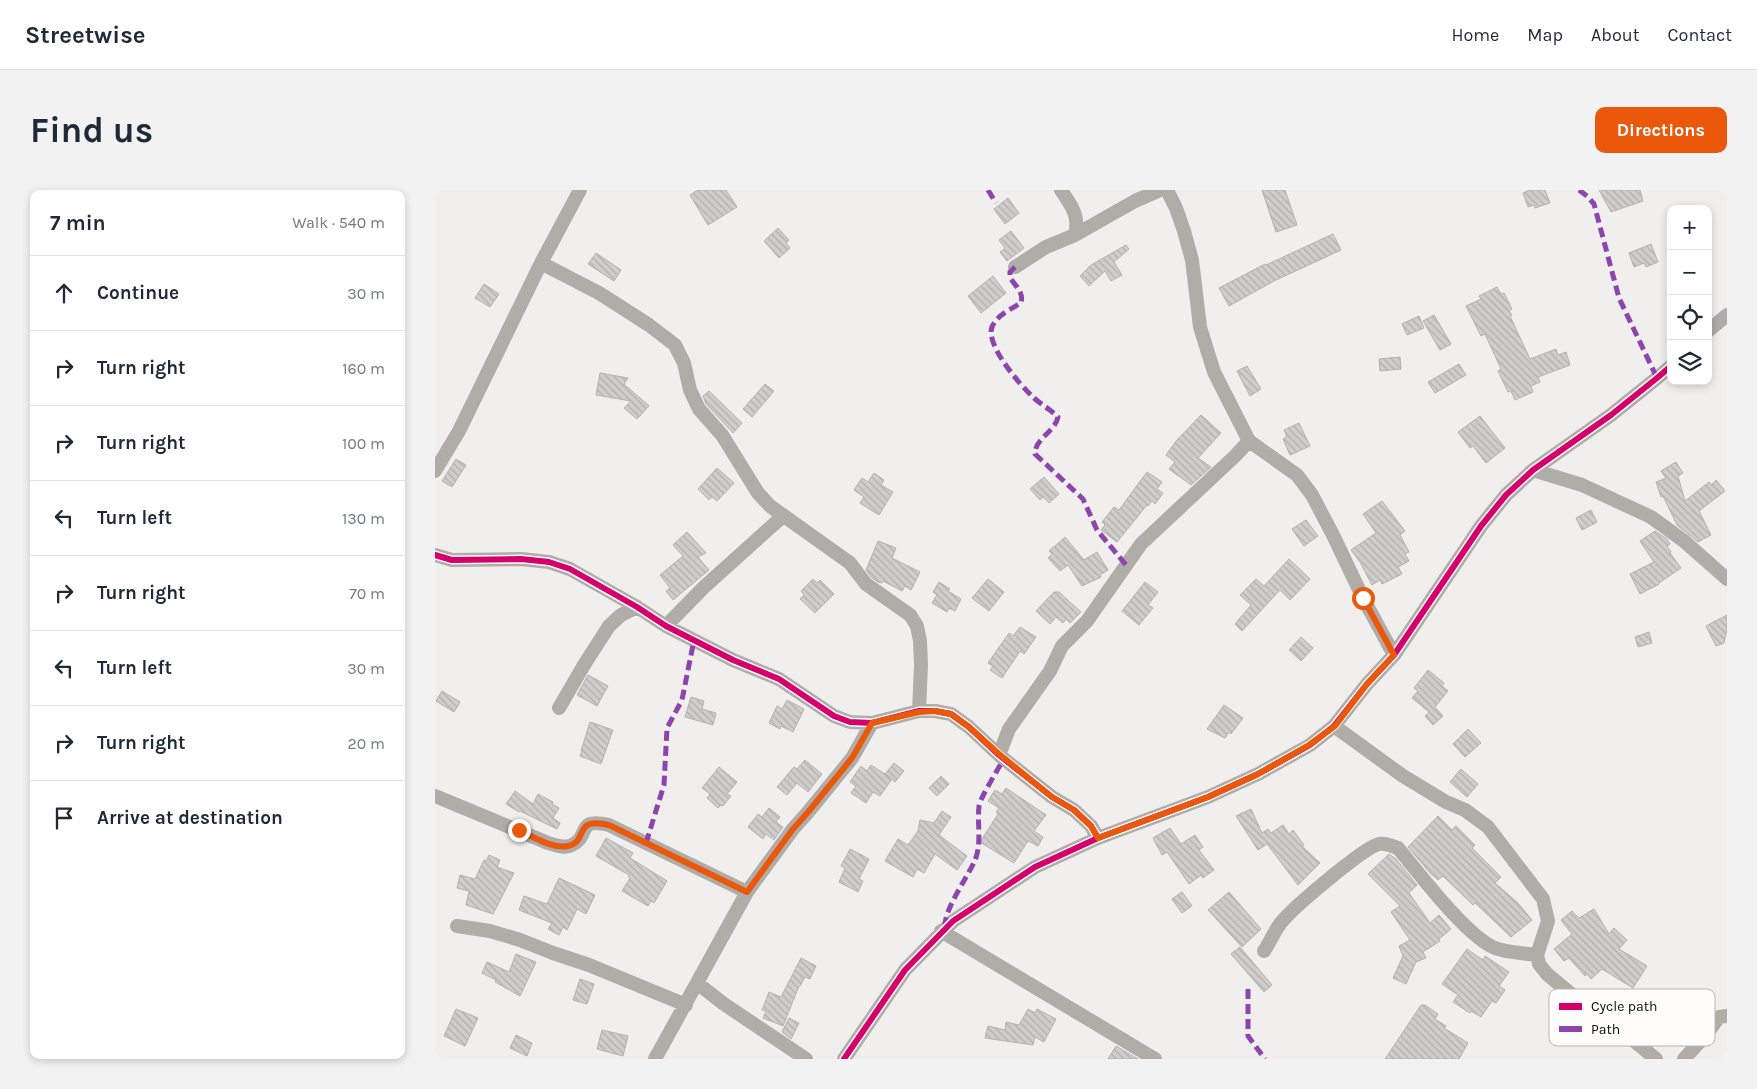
<!DOCTYPE html>
<meta charset="utf-8">
<style>
:root{--surface:#fff;--page:#f2f2f3;--text:#1f2937;--muted:#747a83;--line:#e0e1e3;--accent:#ea580c}
body{margin:0;font-family:Karla,sans-serif;background:var(--page);color:var(--text)}
.controls{position:absolute;right:15px;top:15px;display:grid;overflow:hidden;border-radius:10px;box-shadow:0 2px 8px #0003}
.controls button{width:45px;height:45px;display:grid;place-items:center;padding:0;border:0;border-bottom:1px solid var(--line);background:var(--surface);color:var(--text);font:25px sans-serif}
.stop{position:absolute;width:15px;height:15px;margin:-11px;border:4px solid #ea580c;border-radius:50%;background:#fff}
.stop.end{background:#ea580c;border-color:#fff;box-shadow:0 1px 5px #0008}
.list{margin:0;padding:0;list-style:none}
h2{display:flex;justify-content:space-between;align-items:center;height:65px;margin:0;padding:0 20px;font-size:21px}
h2 small{font-size:16px;font-weight:400;color:var(--muted)}
.list li{display:grid;grid-template-columns:32px 1fr auto;gap:15px;align-items:center;box-sizing:border-box;height:75px;padding:0 20px;border-top:1px solid var(--line)}
.list b{display:block;font-size:19px;white-space:nowrap}
.list em{font-size:16px;font-style:normal;color:var(--muted)}
.icon{flex:none;width:28px;height:28px;fill:none;stroke:currentColor;stroke-width:2;stroke-linecap:round;stroke-linejoin:round}
.map{position:relative;flex:none;width:1292px;height:869px;overflow:hidden;border-radius:10px}
header{display:flex;align-items:center;gap:30px;box-sizing:border-box;height:70px;padding:0 25px;background:var(--surface);border-bottom:1px solid var(--line)}
header strong{font-size:24px}
nav{display:flex;gap:28px;margin-inline-start:auto;font-size:18px}
.intro{display:flex;align-items:center;justify-content:space-between;box-sizing:border-box;height:120px;padding:0 30px}
h1{margin:0;font-size:35px}
.button{padding:12px 22px;border-radius:10px;background:var(--accent);color:#fff;font-size:18px;font-weight:700}
main{display:flex;gap:30px;padding:0 30px}
aside{flex:1;background:var(--surface);border-radius:10px;box-shadow:0 2px 8px #0003}
.map>svg:first-child{display:block}
.building{fill:url(#building-back-hatch);stroke:#b4b2b1}
.lines{fill:none;stroke-linecap:round;stroke-linejoin:round}
.minor{stroke:#b0aca8;stroke-width:14}
.quiet{stroke:#8e44ad;stroke-width:5;stroke-dasharray:10 5;stroke-linecap:butt}
.cycleway-casing{stroke:#fffdfb;stroke-width:9}
.cycleway{stroke:#d6006c;stroke-width:6}
.route{stroke:#ea580c;stroke-width:6}
.key{fill:#fffdfb;stroke:#b7b5b3;stroke-width:1}
.key-label{font-size:14px;fill:#0e0d0b}
</style>
<header>
<strong>Streetwise</strong>
<nav><a>Home</a><a>Map</a><a>About</a><a>Contact</a></nav>
</header>
<div class="intro"><h1>Find us</h1><a class="button">Directions</a></div>
<main>
<aside>
<h2>7 min<small>Walk · 540 m</small></h2>
<ul class="list">
<li><svg class="icon" aria-label="ahead" viewBox="0 0 24 24"><path d="M12 20V5M6 11l6-6 6 6"/></svg><div><b>Continue</b></div><em>30 m</em></li>
<li><svg class="icon" aria-label="right" viewBox="0 0 24 24"><path d="M7 20v-9h11M14 6l5 5-5 5"/></svg><div><b>Turn right</b></div><em>160 m</em></li>
<li><svg class="icon" aria-label="right" viewBox="0 0 24 24"><path d="M7 20v-9h11M14 6l5 5-5 5"/></svg><div><b>Turn right</b></div><em>100 m</em></li>
<li><svg class="icon" aria-label="left" viewBox="0 0 24 24"><path d="M17 20v-9H6M10 6l-5 5 5 5"/></svg><div><b>Turn left</b></div><em>130 m</em></li>
<li><svg class="icon" aria-label="right" viewBox="0 0 24 24"><path d="M7 20v-9h11M14 6l5 5-5 5"/></svg><div><b>Turn right</b></div><em>70 m</em></li>
<li><svg class="icon" aria-label="left" viewBox="0 0 24 24"><path d="M17 20v-9H6M10 6l-5 5 5 5"/></svg><div><b>Turn left</b></div><em>30 m</em></li>
<li><svg class="icon" aria-label="right" viewBox="0 0 24 24"><path d="M7 20v-9h11M14 6l5 5-5 5"/></svg><div><b>Turn right</b></div><em>20 m</em></li>
<li><svg class="icon" aria-label="arrive" viewBox="0 0 24 24"><path d="M6 21V4h12l-3 4 3 4H6"/></svg><div><b>Arrive at destination</b></div></li>
</ul>
</aside>
<div class="map">
<svg width="1292" height="869" viewBox="0 0 1292 869">
<defs>
<pattern id="building-back-hatch" width="6" height="6" patternUnits="userSpaceOnUse" patternTransform="scale(1.25)"><rect width="6" height="6" fill="#cfcecc"/><path d="M-1 5l2 2M0 0l6 6M5-1l2 2" fill="none" stroke="#b1b0ae"/></pattern>
</defs>
<rect width="100%" height="100%" fill="#f1efed"/>
<!-- building -->
<path class="building" d="M263,0H291L302,17L273,35L255,5Z
M827,0H850L862,35L841,42Z
M1095,0H1110L1115,13L1100,18L1099,15L1093,17L1088,3Z
M1164,0H1205L1208,11L1176,22Z
M573,8L584,23L570,34L559,19Z
M343,38L354,50L351,53L355,58L344,68L329,51Z
M576,41L589,58L572,71L565,62L570,58L564,50Z
M898,44L906,60L839,91L794,116L784,98L830,74L831,75Z
M1216,54L1223,72L1211,77L1209,73L1199,77L1194,63Z
M691,55L694,59L679,72L687,85L676,91L670,81L654,96L645,86L656,75Z
M161,63L186,80L179,91L153,74Z
M558,86L571,103L546,123L533,106Z
M49,94L64,104L55,117L40,108Z
M1062,97L1066,104L1069,103L1077,119L1074,121L1077,125L1075,126L1095,169L1121,159L1123,165L1131,162L1135,175L1103,187L1105,192L1096,196L1098,202L1080,210L1076,201L1073,202L1063,181L1066,179L1050,144L1046,146L1031,116L1046,109L1044,106Z
M999,125L1016,154L1005,160L988,131Z
M984,126L989,138L972,145L967,134Z
M965,167L966,179L945,181L944,169Z
M1024,174L1031,185L1000,203L993,192Z
M812,176L826,199L815,206L802,181Z
M165,183L193,188L189,194L214,216L202,229L189,218L196,211L161,205Z
M330,194L339,201L317,227L308,219Z
M274,201L307,233L298,243L271,214L268,206Z
M766,225L786,243L763,268L776,277L756,295L734,279L740,272L731,265L742,250Z
M1045,226L1070,258L1051,273L1038,256L1035,258L1023,242Z
M864,233L875,256L855,265L848,249L852,247L849,240Z
M21,269L31,275L17,297L7,291Z
M1241,272L1248,283L1243,286L1250,311L1274,292L1276,295L1281,290L1290,301L1264,321L1276,345L1263,352L1242,335L1228,306L1226,307L1221,292L1231,288L1226,281Z
M282,278L299,293L282,311L277,307L274,310L263,299Z
M712,282L727,292L722,299L728,303L720,314L717,311L713,316L712,315L682,352L666,340L670,335L667,332L679,317L684,320Z
M439,283L449,290L446,295L458,302L444,325L425,313L429,307L419,300L427,288L433,292Z
M609,287L624,304L614,313L608,307L605,310L595,299Z
M947,311L970,341L965,345L974,362L970,364L974,371L963,377L967,384L947,394L945,390L937,395L925,372L916,360L941,343L928,324Z
M1156,320L1162,332L1147,340L1141,328Z
M871,330L883,346L869,356L857,339Z
M1220,341L1232,349L1235,354L1232,356L1236,362L1235,363L1246,378L1224,393V394L1205,404L1195,384L1219,372L1205,351Z
M252,342L271,363L263,367L274,380L238,410L231,401L235,398L225,385L248,366L238,355Z
M630,347L649,370L662,362L673,380L665,385L666,387L647,396L633,375L625,381L613,368L617,364L614,361Z
M443,351L461,358L457,368L485,382L476,400L470,396L467,401L448,391L447,393L443,392L437,388L431,380Z
M854,369L875,389L855,410L845,400L807,441L800,434L816,415L805,405L821,389L829,396Z
M378,389L382,393L385,390L399,404L380,423L365,409L369,405L366,401Z
M553,389L569,402L554,421L537,408Z
M504,392L515,399L513,401L526,409L520,421L514,418L512,422L497,413L502,405L498,402Z
M710,392L723,402L713,415L718,418L704,435L687,421Z
M619,402H624L646,422L635,433L631,429L628,433L621,427L615,434L601,421Z
M1292,425V439L1289,453L1281,456L1271,436Z
M585,437L601,447L589,464L585,461L567,488L555,480L558,476L553,473L574,443L578,446Z
M1214,442L1217,453L1203,457L1200,447Z
M866,447L878,458L866,471L854,460Z
M993,480L1009,493L1007,496L1013,501L1000,517L1008,526L998,535L990,526L994,522L977,508L983,501L979,498Z
M153,485L173,496L162,516L142,505Z
M7,501L25,512L19,522L1,511Z
M256,507L269,511L267,519L281,523L278,535L250,527Z
M352,510L369,519L358,542L346,536L345,539L334,533L342,516L347,519Z
M789,515L808,528L796,544L794,542L790,548L772,539Z
M155,532L178,540L166,574L145,566L147,561H146Z
M1033,539L1046,553L1030,567L1018,554Z
M370,570L387,584L373,602L362,593L352,605L342,597L359,577L362,579Z
M459,573L469,581L460,592L457,589L445,606L438,602L431,613L416,603L421,596L415,592L426,576L432,581L436,575L456,588L450,584Z
M284,577L302,592L292,604L296,606L288,616L286,615L283,618L272,608L275,604L267,598Z
M1026,579L1043,594L1032,607L1015,592Z
M506,586L514,594L502,606L494,598Z
M571,598L611,625L599,641L608,647L603,656L593,651L579,673L545,652L563,624L561,622L564,618L553,611L560,600L567,604Z
M80,601L98,614L103,604L118,612L117,614L124,618L118,628L125,633L122,639L85,621L84,622L71,614Z
M334,618L345,627L341,632L348,637L339,650L331,644L328,649L313,637L323,624L327,627Z
M816,619L827,643L833,639L836,643L848,635L854,644L858,640L869,655L867,656L885,673L863,695L832,654L823,660L801,626Z
M507,621L516,627L504,645L532,666L522,680L500,664L489,683L482,679L478,687L450,671L463,649L473,655L483,641L485,630L499,633Z
M1003,626L1017,640L1021,636L1040,655L1037,658L1066,687L1060,693L1083,713L1097,730L1076,747L1040,713L1038,715L1008,686L1003,690L995,683L973,657Z
M735,638L746,654L760,645L768,657L764,660L779,680L768,688L766,685L754,694L732,662L727,665L718,648Z
M171,648L198,663L195,668L232,691L219,713L216,711L213,716L187,701L195,688L193,686L194,685L161,666Z
M415,659L434,669L424,689L428,691L423,702L404,692L410,678L406,676Z
M954,664L961,669L982,695L974,703L995,733L1004,725L1016,739L1004,749L1005,751L988,762L991,768L981,772L971,794L958,788L968,766L964,756L975,750L956,722L965,716L933,684Z
M54,665L65,670L62,677L79,683L58,724L31,715L34,701L22,698L25,685L40,689L49,670L51,671Z
M124,688L160,705L151,724L142,719L132,740L128,737L124,745L113,739L117,733L84,720L89,706L112,714Z
M747,702L757,716L747,723L737,709Z
M794,702L826,739L807,757L773,720Z
M1159,719L1174,744L1179,738L1192,750L1184,759L1212,776L1198,798L1167,779L1156,789L1152,784L1150,786L1134,768L1129,771L1119,759L1137,744L1126,730L1137,721L1144,728Z
M805,757L837,795L829,802L796,764Z
M1032,759L1048,770L1050,766L1074,782L1064,796L1070,800L1061,813L1057,811L1046,827L1036,821L1035,823L1018,812L1023,805L1007,794Z
M81,764L101,772L85,806L60,792L61,790L47,783L52,772L74,782Z
M366,768L381,776L375,789L370,787L365,796H364L348,836L328,828L331,821L327,820L334,802L346,807Z
M145,789L159,794L152,814L138,810Z
M986,815H990L1003,824L1000,829L1011,836L1009,838L1033,853L1024,869H950Z
M21,819L43,828L30,856L9,846Z
M593,819L600,823L602,819L621,829L609,852L600,847L598,855L550,848L553,836L570,840L571,832L584,835Z
M354,828L364,833L356,849L347,842Z
M167,840L193,846L188,866L162,859Z
M81,845L97,853L92,866L75,858Z
M681,856L703,869H673Z"/>
<g class="lines">
<!-- minor -->
<path class="minor" d="M626,0C636,15 645,26 640,45
M732,0L741,18L749,41L757,70L765,137L779,182L814,251L862,285L877,305L898,345L928,408L959,465
M106,73L164,103L214,135L240,155L249,173L255,200L264,219L287,245L323,303L335,316L415,373L431,394L475,425L482,436L485,451L486,475L484,521
M580,77L611,57L640,45L700,11L725,0
M1273,141L1292,125
M1098,280L1147,295L1216,327L1249,351L1292,389
M0,281L24,241L106,73L145,0
M0,365L17,370L86,369L114,372L135,379L202,417L231,436L298,470L344,489L399,526L415,532L437,533L484,521H500L516,524L534,537L564,565L617,607L639,620L656,636L663,648
M231,436L268,398L348,326
M124,518L149,475L174,436L186,425L202,417
M899,536L968,586L1011,612L1030,620L1053,637L1108,709L1113,731L1102,765L1104,774L1112,784L1136,804L1186,840L1221,869
M564,565L574,539L615,481L627,456L652,431L706,354L800,266L814,251
M0,606L113,653C120,655 130,659 137,655C156,646 140,627 174,635L312,702L220,869
M312,702L358,639L374,621L417,568L437,533
M22,736L55,741L85,750L118,763L154,775L251,815
M506,741L720,869
M829,761C835,752 839,742 845,734C856,719 928,658 944,654C951,653 957,656 963,658C984,683 1032,747 1060,758C1073,763 1089,763 1102,765
M262,793L289,814L371,869
M409,869L470,780L518,731L600,677L663,648L773,607L823,584L875,555L899,536L932,494L959,465L1046,336L1071,305L1098,280L1176,225L1222,188L1236,176
M1249,869L1270,846L1284,827L1292,826"/>
<!-- quiet -->
<path class="quiet" d="M553,0L561,13
M1144,0L1152,6L1159,14L1184,108L1222,188
M580,77L575,82V88C581,96 589,103 586,113C576,119 562,125 557,137C550,155 586,196 599,208C607,215 616,220 623,227C620,242 600,248 600,264L648,309L662,340L691,375
M211,653L229,595L232,538L247,510L259,450
M510,737C509,719 533,687 540,670C547,654 542,634 544,616C545,608 564,578 569,568
M813,799V846L830,869"/>
<defs>
<path id="cycleway" d="M0,365L17,370L86,369L114,372L135,379L202,417L231,436L298,470L344,489L399,526L415,532L437,533L484,521H500L516,524L534,537L564,565L617,607L639,620L656,636L663,648
M409,869L470,780L518,731L600,677L663,648L773,607L823,584L875,555L899,536L932,494L959,465L1046,336L1071,305L1098,280L1176,225L1222,188L1236,176"/>
</defs>
<!-- cycleway casing -->
<use href="#cycleway" class="cycleway-casing"/>
<!-- cycleway -->
<use href="#cycleway" class="cycleway"/>
</g>
<g class="lines">
<!-- route -->
<path class="route" d="M84,640C98,647 118,659 133,656C154,652 137,626 174,635L312,702L358,639L374,621L417,568L437,533L484,522L500,521L516,524L534,537L564,564L617,607L639,620L656,636L663,648L773,607L823,584L874,555L900,536L932,494L959,465L928,408"/>
</g>
<!-- legend -->
<rect x="1114" y="799" width="166" height="57" rx="8" class="key"/>
<rect x="1124" y="813" width="23" height="7" fill="#d6006c"/>
<rect x="1124" y="836" width="23" height="6" fill="#8e44ad"/>
<g class="key-label">
<text x="1156" y="821">Cycle path</text>
<text x="1156" y="844">Path</text>
</g>
</svg>
<div class="controls">
<button>+</button>
<button>−</button>
<button><svg class="icon" aria-label="locate" viewBox="0 0 24 24"><circle cx="12" cy="12" r="6"/><path d="M12 2v4M12 18v4M2 12h4M18 12h4"/></svg></button>
<button><svg class="icon" aria-label="layers" viewBox="0 0 24 24"><path d="M12 4l9 5-9 5-9-5zM3 14l9 5 9-5"/></svg></button>
</div>
<div class="stop" style="left:928px;top:408px"></div>
<div class="stop end" style="left:84px;top:640px"></div>
</div>
</main>
